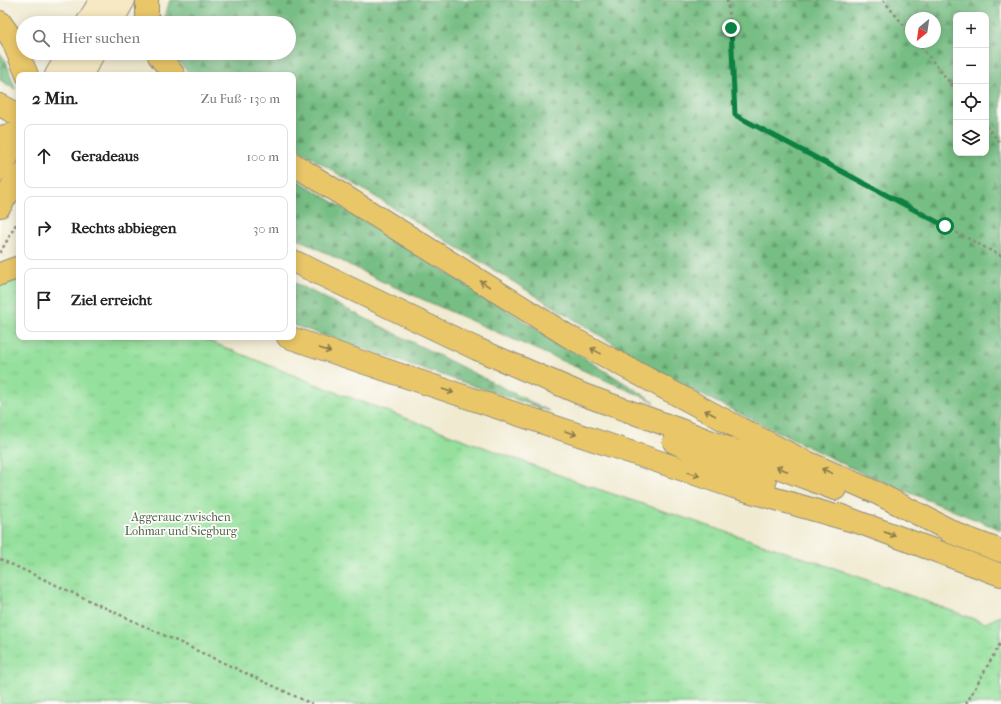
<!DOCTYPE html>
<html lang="de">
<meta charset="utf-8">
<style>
:root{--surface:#fff;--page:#f6f6f6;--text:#222;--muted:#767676;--line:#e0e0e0}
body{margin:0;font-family:"IM FELL French Canon",serif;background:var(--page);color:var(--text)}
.controls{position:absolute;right:12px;top:12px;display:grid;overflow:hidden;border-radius:8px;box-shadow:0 2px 10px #0003}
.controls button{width:36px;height:36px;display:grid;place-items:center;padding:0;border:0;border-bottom:1px solid var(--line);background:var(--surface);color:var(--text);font:20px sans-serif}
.compass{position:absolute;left:905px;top:12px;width:36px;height:36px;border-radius:50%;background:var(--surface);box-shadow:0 2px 10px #0003;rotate:209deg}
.stop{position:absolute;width:12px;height:12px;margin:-9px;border:3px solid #0b8043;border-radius:50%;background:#fff}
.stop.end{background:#0b8043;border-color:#fff;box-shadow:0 1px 4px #0008}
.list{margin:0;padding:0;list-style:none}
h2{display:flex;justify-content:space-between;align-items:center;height:52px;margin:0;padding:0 16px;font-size:17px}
h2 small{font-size:13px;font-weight:400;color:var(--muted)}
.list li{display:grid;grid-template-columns:26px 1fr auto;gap:12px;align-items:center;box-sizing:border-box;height:64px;margin:0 8px 8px;padding:0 8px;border:1px solid var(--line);border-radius:8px}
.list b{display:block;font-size:15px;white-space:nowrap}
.list em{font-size:13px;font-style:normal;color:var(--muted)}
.icon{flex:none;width:22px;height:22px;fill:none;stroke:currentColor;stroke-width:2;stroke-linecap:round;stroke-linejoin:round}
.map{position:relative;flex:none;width:1001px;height:704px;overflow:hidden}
.search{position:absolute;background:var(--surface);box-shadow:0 2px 10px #0003;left:16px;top:16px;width:280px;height:44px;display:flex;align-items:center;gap:10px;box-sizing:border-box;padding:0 14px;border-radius:22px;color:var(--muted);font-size:15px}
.panel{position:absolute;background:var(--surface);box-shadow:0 2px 10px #0003;left:16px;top:72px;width:280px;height:268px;border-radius:8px}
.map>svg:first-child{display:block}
.forest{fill:url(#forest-firs);stroke:#517458;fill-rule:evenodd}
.park{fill:url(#park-tufts);stroke:#608664}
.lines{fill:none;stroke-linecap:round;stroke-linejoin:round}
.secondary-casing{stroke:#8e8a7e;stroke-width:24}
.primary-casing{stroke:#8e8a7e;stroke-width:24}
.trunk-casing{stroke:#8e8a7e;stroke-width:24}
.path{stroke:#8e8a7e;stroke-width:2.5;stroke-dasharray:3 3;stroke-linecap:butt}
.secondary{stroke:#f6e9c3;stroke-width:22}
.primary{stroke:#e9c769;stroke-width:22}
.trunk{stroke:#e9c769;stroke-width:22}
.oneway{stroke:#8a794a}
.route{stroke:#0b8043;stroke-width:5}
.labels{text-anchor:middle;stroke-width:3.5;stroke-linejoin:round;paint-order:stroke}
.park-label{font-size:12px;fill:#4a614d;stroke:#fdfcf7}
</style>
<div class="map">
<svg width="1001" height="704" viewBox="0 0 1001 704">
<defs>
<pattern id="forest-firs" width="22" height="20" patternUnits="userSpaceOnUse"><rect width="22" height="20" fill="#77be84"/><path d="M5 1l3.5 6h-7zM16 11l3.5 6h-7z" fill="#629b6c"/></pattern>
<pattern id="park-tufts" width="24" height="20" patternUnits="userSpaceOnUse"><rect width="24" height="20" fill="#94e09c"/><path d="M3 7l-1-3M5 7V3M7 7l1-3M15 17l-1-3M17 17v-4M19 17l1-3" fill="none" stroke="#80c087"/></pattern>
</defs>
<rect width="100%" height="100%" fill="#fdfcf7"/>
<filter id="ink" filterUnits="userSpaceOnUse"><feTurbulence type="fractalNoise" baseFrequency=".025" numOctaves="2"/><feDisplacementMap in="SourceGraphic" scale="8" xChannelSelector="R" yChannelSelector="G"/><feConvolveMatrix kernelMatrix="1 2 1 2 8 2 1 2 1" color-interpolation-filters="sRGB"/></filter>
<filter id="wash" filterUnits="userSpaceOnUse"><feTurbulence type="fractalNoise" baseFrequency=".012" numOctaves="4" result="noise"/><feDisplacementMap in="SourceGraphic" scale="16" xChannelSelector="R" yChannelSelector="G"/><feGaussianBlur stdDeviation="0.9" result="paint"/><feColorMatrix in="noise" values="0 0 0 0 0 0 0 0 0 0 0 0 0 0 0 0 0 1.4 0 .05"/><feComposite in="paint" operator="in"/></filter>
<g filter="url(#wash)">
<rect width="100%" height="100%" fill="#f0ead0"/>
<!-- forest -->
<path class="forest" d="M170,0H1001V530L864,474L679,384L293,146V75H191L176,59L174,53H289V23H163ZM956,15H986V153H956ZM911,18H935V42H911Z
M0,53L6,61L15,89L0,80Z
M293,177L655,402L379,280L293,236Z
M293,282L549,411L293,325Z"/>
<!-- park -->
<path class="park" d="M19,276V337H199L338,393L586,485L837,569L985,623L1001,616V704H0V284Z"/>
</g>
<g filter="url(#ink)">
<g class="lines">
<defs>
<path id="secondary" d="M87,23L101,0
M111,23L124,0
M56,75L69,53
M81,75L94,53"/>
<path id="primary" d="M0,169L19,138
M0,206L19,176"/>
<path id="trunk" d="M147,0V15L149,23
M0,22L12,39L27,75
M158,53L159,56L174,75
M0,105L19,115
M0,137L19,133
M293,164L568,336L741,429L800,459L877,493L963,537
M293,261L477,349L584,395L678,429L835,489
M0,274L19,267
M288,337L734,487L853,521
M674,442L765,483
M839,515L1001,575
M950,532L1001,551"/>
</defs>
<!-- secondary casing -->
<use href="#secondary" class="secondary-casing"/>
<!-- primary casing -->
<use href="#primary" class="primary-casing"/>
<!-- trunk casing -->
<use href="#trunk" class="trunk-casing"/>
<!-- path -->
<path class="path" d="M727,0L731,28L735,115L1001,256
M883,0L911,34
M917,42L956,90
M986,126L1001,144
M0,253L19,219
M0,559L312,704
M966,704L1001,642"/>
<!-- secondary -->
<use href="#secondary" class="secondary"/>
<!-- primary -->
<use href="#primary" class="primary"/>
<!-- trunk -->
<use href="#trunk" class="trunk"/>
</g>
<!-- one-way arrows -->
<defs><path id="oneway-shaft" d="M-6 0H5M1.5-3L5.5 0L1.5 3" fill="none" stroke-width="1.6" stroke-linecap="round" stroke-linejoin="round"/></defs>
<g class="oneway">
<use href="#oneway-shaft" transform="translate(485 284) rotate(-148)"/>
<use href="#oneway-shaft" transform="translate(325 350) rotate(19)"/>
<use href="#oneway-shaft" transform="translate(596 351) rotate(-151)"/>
<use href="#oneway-shaft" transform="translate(448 391) rotate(19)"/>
<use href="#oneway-shaft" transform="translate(710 413) rotate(-152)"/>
<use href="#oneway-shaft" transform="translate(571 433) rotate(18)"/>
<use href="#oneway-shaft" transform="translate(782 469) rotate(-159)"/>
<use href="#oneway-shaft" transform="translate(827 471) rotate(-156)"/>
<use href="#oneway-shaft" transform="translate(694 474) rotate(18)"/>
<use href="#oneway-shaft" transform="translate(890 534) rotate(20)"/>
</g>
</g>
<g class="lines" filter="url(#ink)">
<!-- route -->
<path class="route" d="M731,28L735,115L945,226"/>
</g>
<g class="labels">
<!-- park labels -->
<g class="park-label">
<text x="181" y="521">Aggeraue zwischen<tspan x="181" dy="14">Lohmar und Siegburg</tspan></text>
</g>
</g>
</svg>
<div class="controls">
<button>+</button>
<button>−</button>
<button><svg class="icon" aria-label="locate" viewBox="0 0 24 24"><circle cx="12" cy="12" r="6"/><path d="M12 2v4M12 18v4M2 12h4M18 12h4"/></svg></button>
<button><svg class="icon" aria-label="layers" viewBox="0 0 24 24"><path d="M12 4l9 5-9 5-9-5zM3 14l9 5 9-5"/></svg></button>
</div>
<svg class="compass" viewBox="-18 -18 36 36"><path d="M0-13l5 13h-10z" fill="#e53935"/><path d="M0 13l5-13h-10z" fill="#767676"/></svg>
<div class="stop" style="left:945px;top:226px"></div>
<div class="stop end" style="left:731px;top:28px"></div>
<div class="search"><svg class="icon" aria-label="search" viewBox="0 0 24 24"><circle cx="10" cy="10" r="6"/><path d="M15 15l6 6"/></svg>Hier suchen</div>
<section class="panel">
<h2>2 Min.<small>Zu Fuß · 130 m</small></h2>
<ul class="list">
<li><svg class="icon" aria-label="ahead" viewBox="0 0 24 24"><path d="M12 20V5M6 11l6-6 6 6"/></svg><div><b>Geradeaus</b></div><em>100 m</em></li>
<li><svg class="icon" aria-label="right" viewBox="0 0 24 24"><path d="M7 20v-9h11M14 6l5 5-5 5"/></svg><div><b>Rechts abbiegen</b></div><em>30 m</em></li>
<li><svg class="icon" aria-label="arrive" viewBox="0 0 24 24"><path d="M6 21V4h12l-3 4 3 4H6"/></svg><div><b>Ziel erreicht</b></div></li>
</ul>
</section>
</div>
